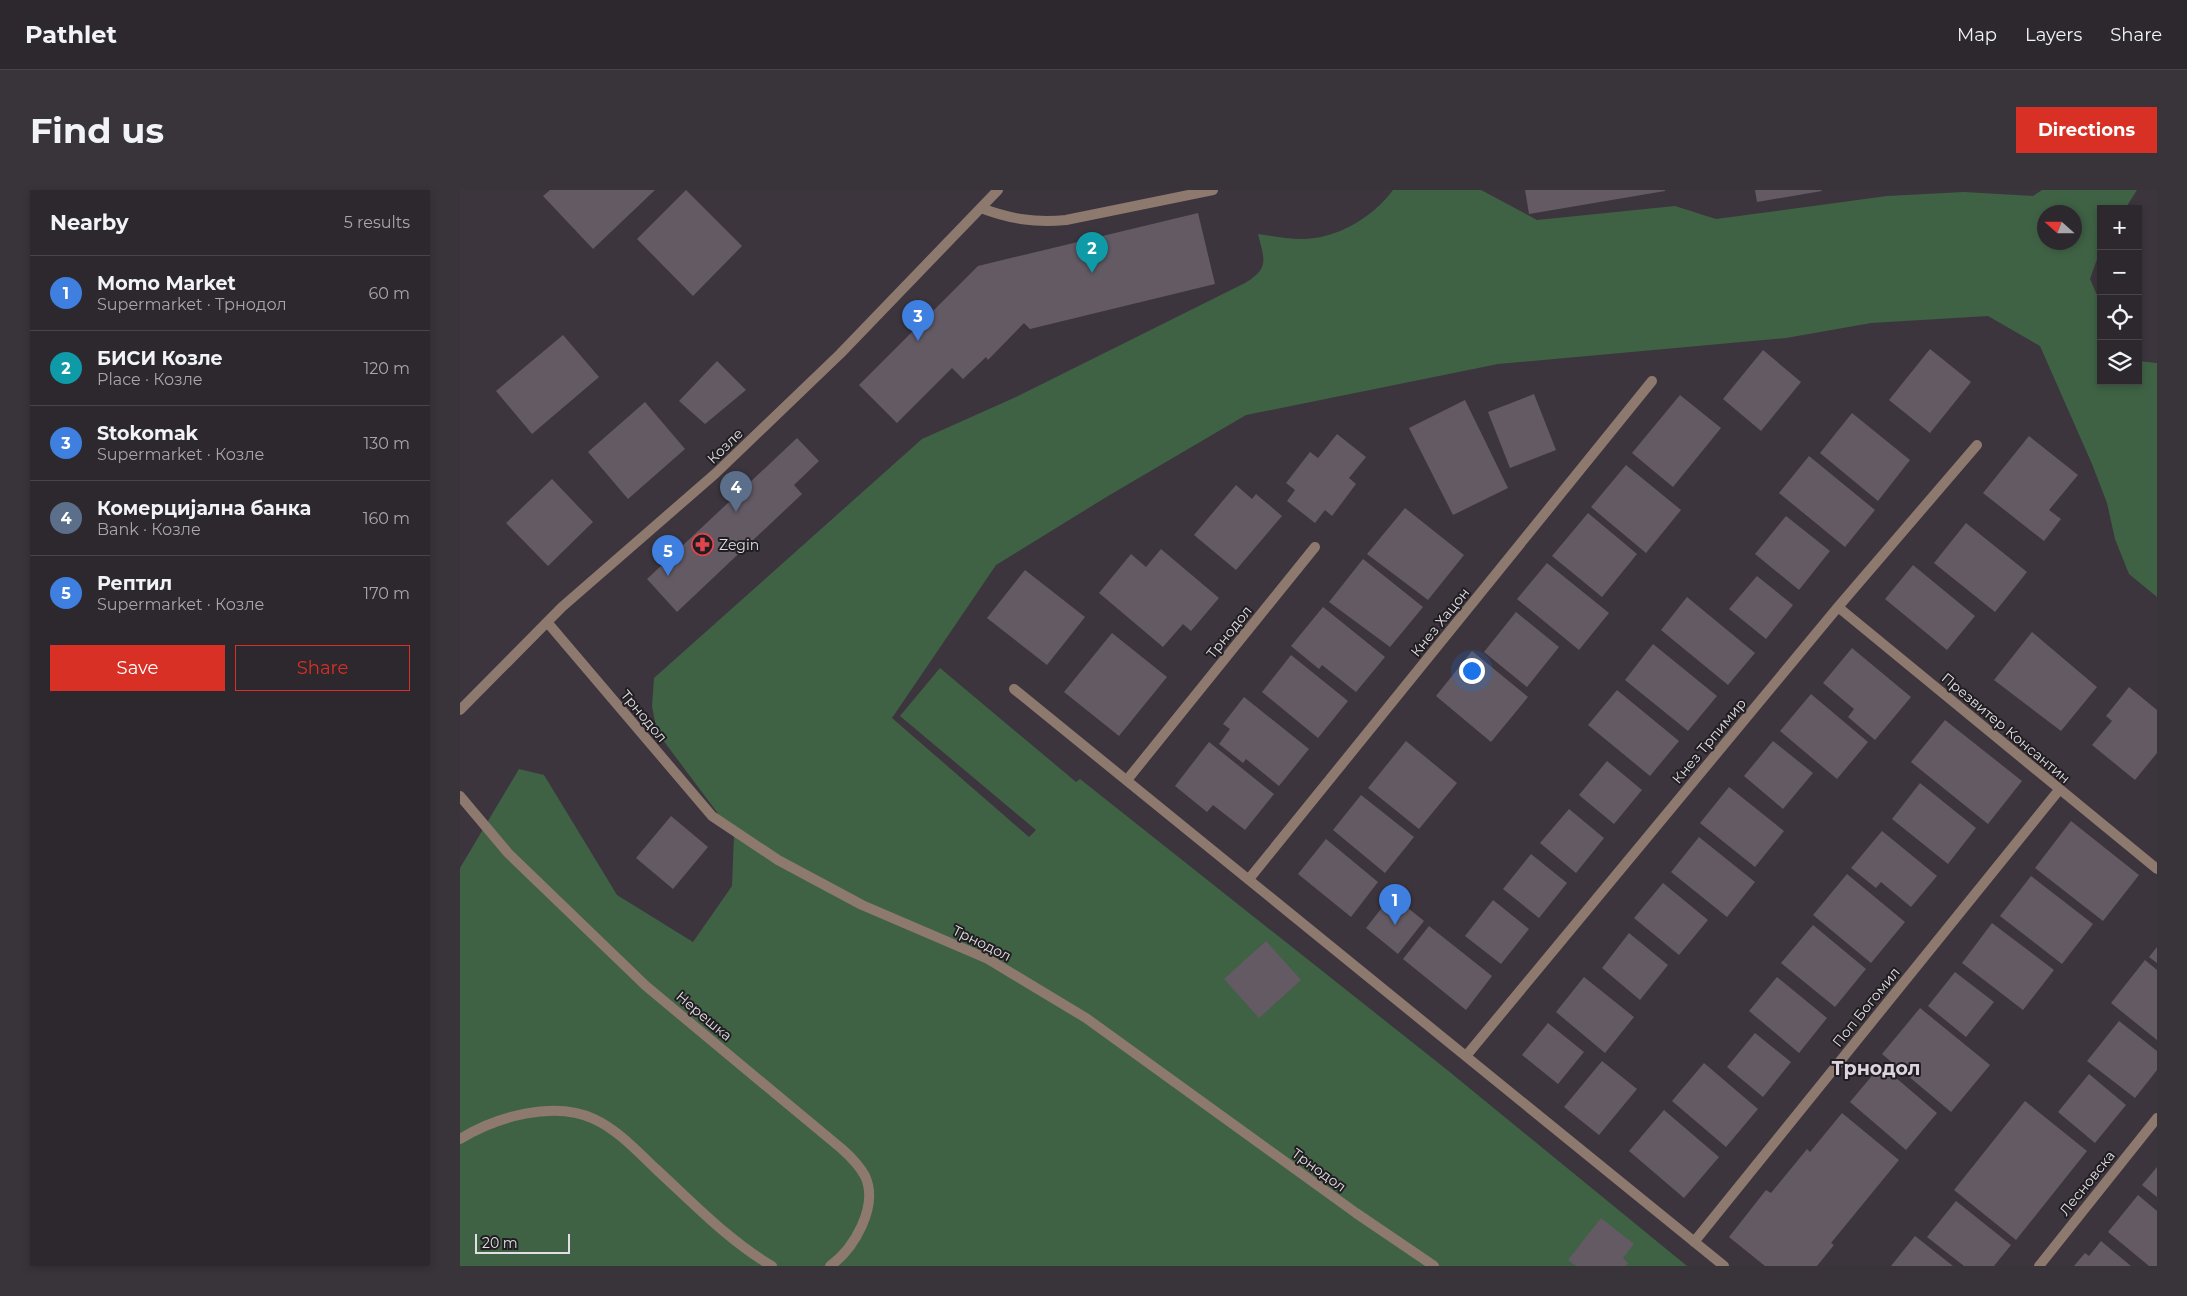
<!DOCTYPE html>
<meta charset="utf-8">
<style>
:root{--surface:#2d282e;--page:#39343a;--text:#f1f3f6;--muted:#a7a6aa;--line:#48444a;--accent:#d93025}
body{margin:0;font-family:Montserrat,sans-serif;background:var(--page);color:var(--text)}
.controls{position:absolute;right:15px;top:15px;display:grid;overflow:hidden;border-radius:0px;box-shadow:0 2px 8px #0003}
.controls button{width:45px;height:45px;display:grid;place-items:center;padding:0;border:0;border-bottom:1px solid var(--line);background:var(--surface);color:var(--text);font:25px sans-serif}
.compass{position:absolute;left:1577px;top:15px;width:45px;height:45px;border-radius:50%;background:var(--surface);box-shadow:0 2px 8px #0003;rotate:291deg}
.scale{position:absolute;left:15px;bottom:12px;width:95px;box-sizing:border-box;padding-left:5px;border:2px solid #e3dee4;border-top:0;font-size:14px;line-height:18px;white-space:nowrap;color:#e3dee4;-webkit-text-stroke:4px #211e22;paint-order:stroke}
.you{position:absolute;left:1011px;top:480px;width:18px;height:18px;margin:-12px;border:4px solid #fff;border-radius:50%;background:#1a73e8;box-shadow:0 0 0 8px #1a73e833}
.badge{display:grid;place-items:center;width:32px;height:32px;border-radius:50%;background:var(--accent);color:#fff;font-size:16px;font-weight:700}
.pin{position:absolute;translate:-50% -41px;filter:drop-shadow(0 1px 2px #0008)}
.pin::after{content:'';position:absolute;top:26px;width:18px;height:15px;background:inherit;clip-path:polygon(0 0,100% 0,50% 100%)}
.list{margin:0;padding:0;list-style:none}
h2{display:flex;justify-content:space-between;align-items:center;height:65px;margin:0;padding:0 20px;font-size:21px}
h2 small{font-size:16px;font-weight:400;color:var(--muted)}
.list li{display:grid;grid-template-columns:32px 1fr auto;gap:15px;align-items:center;box-sizing:border-box;height:75px;padding:0 20px;border-top:1px solid var(--line)}
.list b{display:block;font-size:19px;white-space:nowrap}
.list p{margin:0;font-size:16px;white-space:nowrap;color:var(--muted)}
.list em{font-size:16px;font-style:normal;color:var(--muted)}
.actions{display:flex;gap:10px;padding:15px 20px}
.actions a{flex:1;padding:11px 0;border:1px solid var(--accent);border-radius:0px;text-align:center;font-size:18px;color:var(--accent)}
.actions .main{background:var(--accent);color:#fff}
.icon{flex:none;width:28px;height:28px;fill:none;stroke:currentColor;stroke-width:2;stroke-linecap:round;stroke-linejoin:round}
.map{position:relative;flex:none;width:1697px;height:1076px;overflow:hidden;border-radius:0px}
header{display:flex;align-items:center;gap:30px;box-sizing:border-box;height:70px;padding:0 25px;background:var(--surface);border-bottom:1px solid var(--line)}
header strong{font-size:24px}
nav{display:flex;gap:28px;margin-inline-start:auto;font-size:18px}
.intro{display:flex;align-items:center;justify-content:space-between;box-sizing:border-box;height:120px;padding:0 30px}
h1{margin:0;font-size:35px}
.button{padding:12px 22px;border-radius:0px;background:var(--accent);color:#fff;font-size:18px;font-weight:700}
main{display:flex;gap:30px;padding:0 30px}
aside{flex:1;background:var(--surface);border-radius:0px;box-shadow:0 2px 8px #0003}
.map>svg:first-child{display:block}
.green{fill:#3f6245;fill-rule:evenodd}
.building{fill:#635a64}
.lines{fill:none;stroke-linecap:round;stroke-linejoin:round}
.lane{stroke:#8d796e;stroke-width:10}
.street{stroke:#8d796e;stroke-width:10}
.labels{text-anchor:middle;stroke-width:4;stroke-linejoin:round;paint-order:stroke}
.street-label{font-size:14px;fill:#e3dee4;stroke:#211e22}
.poi-label{font-size:14px;fill:#e3dee4;stroke:#211e22;text-anchor:start}
.district-label{font-size:19px;font-weight:bold;fill:#ded4df;stroke:#211e22}
</style>
<header>
<strong>Pathlet</strong>
<nav><a>Map</a><a>Layers</a><a>Share</a></nav>
</header>
<div class="intro"><h1>Find us</h1><a class="button">Directions</a></div>
<main>
<aside>
<h2>Nearby<small>5 results</small></h2>
<ul class="list">
<li><span class="badge" style="background:#3f7fe0">1</span><div><b>Momo Market</b><p>Supermarket · Трнодол</p></div><em>60 m</em></li>
<li><span class="badge" style="background:#0f9aa8">2</span><div><b>БИСИ Козле</b><p>Place · Козле</p></div><em>120 m</em></li>
<li><span class="badge" style="background:#3f7fe0">3</span><div><b>Stokomak</b><p>Supermarket · Козле</p></div><em>130 m</em></li>
<li><span class="badge" style="background:#5c6f8a">4</span><div><b>Комерцијална банка</b><p>Bank · Козле</p></div><em>160 m</em></li>
<li><span class="badge" style="background:#3f7fe0">5</span><div><b>Рептил</b><p>Supermarket · Козле</p></div><em>170 m</em></li>
</ul>
<div class="actions"><a class="main">Save</a><a>Share</a></div>
</aside>
<div class="map">
<svg width="1697" height="1076" viewBox="0 0 1697 1076">
<rect width="100%" height="100%" fill="#3c353e"/>
<!-- green -->
<path class="green" d="M933,0H1021L1077,30L1215,16L1256,29L1427,6L1504,2L1573,6L1582,0H1677L1665,19H1641V58L1630,89L1641,114V191H1678V171L1697,173V407L1669,384L1655,349L1647,313L1632,274L1580,156L1528,126L1411,133L1326,148L1038,174L786,225L648,306L536,375L432,528L569,647L576,640L440,526L480,478L616,592L620,589L986,879L1227,1076H0V678L59,579L84,585L157,705L233,752L272,696L274,645L197,542L192,516L194,488L462,249L556,207L785,93C809,78 805,71 798,44C812,46 827,49 841,49C877,49 912,28 933,0ZM1584,22H1614V52H1584Z"/>
<!-- building -->
<path class="building" d="M90,0H195L133,59L83,6Z
M226,0L282,56L233,106L177,49Z
M1065,0H1205V1L1069,24Z
M1295,0H1361L1362,1L1297,12Z
M738,23L755,94L570,139L564,133L528,170L526,167L503,189L492,178L437,233L399,195L518,76Z
M103,145L139,187L72,244L36,201Z
M1470,159L1511,192L1470,243L1429,210Z
M1303,160L1341,192L1301,241L1263,209Z
M257,171L286,200L245,234L219,211Z
M1074,204L1096,260L1050,278L1028,222Z
M1220,205L1261,238L1213,297L1172,263Z
M1005,210L1048,298L993,325L949,238Z
M185,212L225,259L168,309L128,262Z
M1392,223L1450,270L1418,311L1360,263Z
M877,244L906,267L889,288L896,294L872,326L865,320L855,333L827,311L835,300L826,293L850,262L858,268Z
M1569,246L1618,285L1589,320L1601,329L1584,351L1523,303Z
M337,248L359,271L334,295L342,304L217,422L187,389Z
M1349,266L1415,320L1385,357L1319,303Z
M1166,275L1221,320L1186,363L1131,317Z
M92,289L133,332L88,376L46,333Z
M776,295L792,309L796,304L822,326L776,380L734,345Z
M945,318L1004,365L968,410L907,364Z
M1128,323L1177,364L1142,407L1092,366Z
M1326,326L1370,361L1339,400L1295,364Z
M1506,333L1567,382L1535,422L1474,373Z
M701,359L759,408L731,441L723,434L703,457L639,403L671,364L686,377Z
M903,369L963,417L930,457L869,412Z
M1087,373L1149,423L1119,460L1057,409Z
M1453,375L1515,426L1487,460L1425,409Z
M565,380L625,427L587,475L527,428Z
M1297,386L1333,415L1306,449L1269,419Z
M1227,407L1295,463L1268,495L1201,440Z
M863,417L925,467L896,502L862,475L859,479L831,456Z
M1056,422L1099,457L1067,497L1024,462Z
M1572,442L1637,497L1601,541L1534,490Z
M652,443L707,487L659,546L604,502Z
M1193,454L1257,506L1228,541L1165,490Z
M1392,458L1451,507L1415,550L1388,527L1394,519L1363,493Z
M1012,461L1068,507L1031,552L976,506Z
M831,465L888,511L858,548L802,502Z
M1669,497L1697,520V563L1675,590L1632,555L1652,531L1646,526Z
M1157,500L1219,551L1190,586L1128,535Z
M1351,504L1408,552L1377,589L1320,541Z
M784,507L849,559L819,596L786,569L783,573L759,554L770,539L763,534Z
M1485,530L1562,591L1528,634L1451,572Z
M946,551L997,593L959,639L908,598Z
M1313,551L1353,583L1323,619L1284,586Z
M749,552L814,604L785,640L753,615L747,622L715,596Z
M1147,571L1182,600L1154,634L1119,605Z
M1460,593L1516,638L1488,674L1432,629Z
M1269,597L1324,641L1295,677L1240,633Z
M901,605L954,647L925,683L873,640Z
M1109,619L1144,648L1116,683L1080,653Z
M211,626L248,657L213,699L176,668Z
M1611,631L1679,685L1643,731L1575,678Z
M1422,641L1477,686L1451,717L1421,692L1416,698L1391,678Z
M1239,647L1295,692L1267,727L1211,682Z
M866,649L918,692L891,727L838,684Z
M1071,664L1107,693L1079,728L1043,699Z
M1387,684L1445,732L1411,773L1353,725Z
M1571,686L1633,734L1602,774L1540,726Z
M1203,693L1248,730L1219,765L1174,728Z
M932,705L964,731L938,764L906,738Z
M1033,710L1069,739L1041,774L1005,746Z
M1532,733L1594,780L1563,820L1502,773Z
M1353,735L1406,779L1375,817L1321,773Z
M969,736L1032,786L1006,820L943,769Z
M1169,743L1208,775L1180,810L1142,778Z
M806,751L841,790L799,828L764,789Z
M1697,757V773L1689,767Z
M1685,770L1697,780V850L1651,813Z
M1495,782L1534,812L1506,847L1468,816Z
M1124,787L1174,827L1145,863L1096,822Z
M1317,787L1367,828L1339,863L1289,821Z
M1460,818L1530,875L1491,922L1422,864Z
M1659,831L1697,861V880L1675,908L1627,871Z
M1088,833L1124,862L1098,894L1062,865Z
M1295,843L1331,872L1303,907L1267,877Z
M1142,871L1177,899L1139,945L1104,917Z
M1244,873L1298,919L1266,957L1212,911Z
M1421,875L1477,923L1446,960L1390,912Z
M1629,884L1666,915L1635,953L1598,922Z
M1565,911L1627,961L1556,1050L1494,1000Z
M1204,920L1259,967L1224,1008L1169,961Z
M1382,923L1439,970L1371,1053L1374,1055L1357,1076H1305L1269,1047L1306,1000L1311,1003L1347,959L1350,962Z
M1697,977V1007L1682,995Z
M1678,1005L1697,1021V1076H1689L1648,1042Z
M1496,1011L1551,1055L1534,1076H1504L1467,1047Z
M1141,1028L1174,1054L1163,1068L1168,1073L1166,1076H1116L1108,1070Z
M1455,1046L1493,1076H1431Z
M1641,1051L1671,1076H1614L1625,1063L1629,1066Z"/>
<g class="lines">
<!-- lane -->
<path class="lane" d="M521,18C550,29 575,33 606,30L753,0"/>
<!-- street -->
<path class="street" d="M1378,417L1697,679
M87,432L252,626L318,670L402,715L528,769L626,828L896,1023L974,1076
M554,499L1264,1076
M0,520L102,417L256,283L380,164L538,0
M667,590L855,357
M0,606L48,663L186,796L382,959C391,967 399,975 405,986C419,1016 394,1059 370,1076
M789,689L1192,191
M1006,866L1378,417L1517,255
M0,949C36,927 94,910 134,929C158,940 177,961 196,979C233,1013 269,1051 312,1076
M1234,1052L1599,600
M1579,1076L1697,928"/>
</g>
<!-- icons -->
<defs>
<symbol id="pharmacy-ring" viewBox="-11 -11 22 22"><circle r="9.5" fill="#211e22" stroke="#e0444e" stroke-width="1.5"/><path d="M-2-6h4v4h4v4h-4v4h-4v-4h-4v-4h4Z" fill="#e0444e"/></symbol>
</defs>
<g fill-rule="evenodd">
<use href="#pharmacy-ring" x="230" y="342" width="25" height="25"/>
</g>
<g class="labels">
<!-- street labels -->
<g class="street-label">
<text transform="translate(265 256) rotate(-44)" y="5">Козле</text>
<text transform="translate(980 432) rotate(-51)" y="5">Кнез Хацон</text>
<text transform="translate(769 442) rotate(-51)" y="5">Трнодол</text>
<text transform="translate(184 526) rotate(50)" y="5">Трнодол</text>
<text transform="translate(1546 538) rotate(40)" y="5">Презвитер Консантин</text>
<text transform="translate(1249 551) rotate(-50)" y="5">Кнез Трпимир</text>
<text transform="translate(522 753) rotate(26)" y="5">Трнодол</text>
<text transform="translate(1406 817) rotate(-51)" y="5">Поп Богомил</text>
<text transform="translate(244 826) rotate(40)" y="5">Нерешка</text>
<text transform="translate(859 980) rotate(36)" y="5">Трнодол</text>
<text transform="translate(1627 993) rotate(-51)" y="5">Лесновска</text>
</g>
<!-- poi labels -->
<g class="poi-label">
<text x="259" y="360">Zegin</text>
</g>
<!-- district labels -->
<g class="district-label">
<text x="1416" y="885">Трнодол</text>
</g>
</g>
</svg>
<div class="controls">
<button>+</button>
<button>−</button>
<button><svg class="icon" aria-label="locate" viewBox="0 0 24 24"><circle cx="12" cy="12" r="6"/><path d="M12 2v4M12 18v4M2 12h4M18 12h4"/></svg></button>
<button><svg class="icon" aria-label="layers" viewBox="0 0 24 24"><path d="M12 4l9 5-9 5-9-5zM3 14l9 5 9-5"/></svg></button>
</div>
<svg class="compass" viewBox="-18 -18 36 36"><path d="M0-13l5 13h-10z" fill="#e53935"/><path d="M0 13l5-13h-10z" fill="#a7a6aa"/></svg>
<div class="scale">20 m</div>
<div class="you"></div>
<div class="pin badge" style="left:935px;top:735px;background:#3f7fe0">1</div>
<div class="pin badge" style="left:632px;top:83px;background:#0f9aa8">2</div>
<div class="pin badge" style="left:458px;top:151px;background:#3f7fe0">3</div>
<div class="pin badge" style="left:276px;top:322px;background:#5c6f8a">4</div>
<div class="pin badge" style="left:208px;top:386px;background:#3f7fe0">5</div>
</div>
</main>
